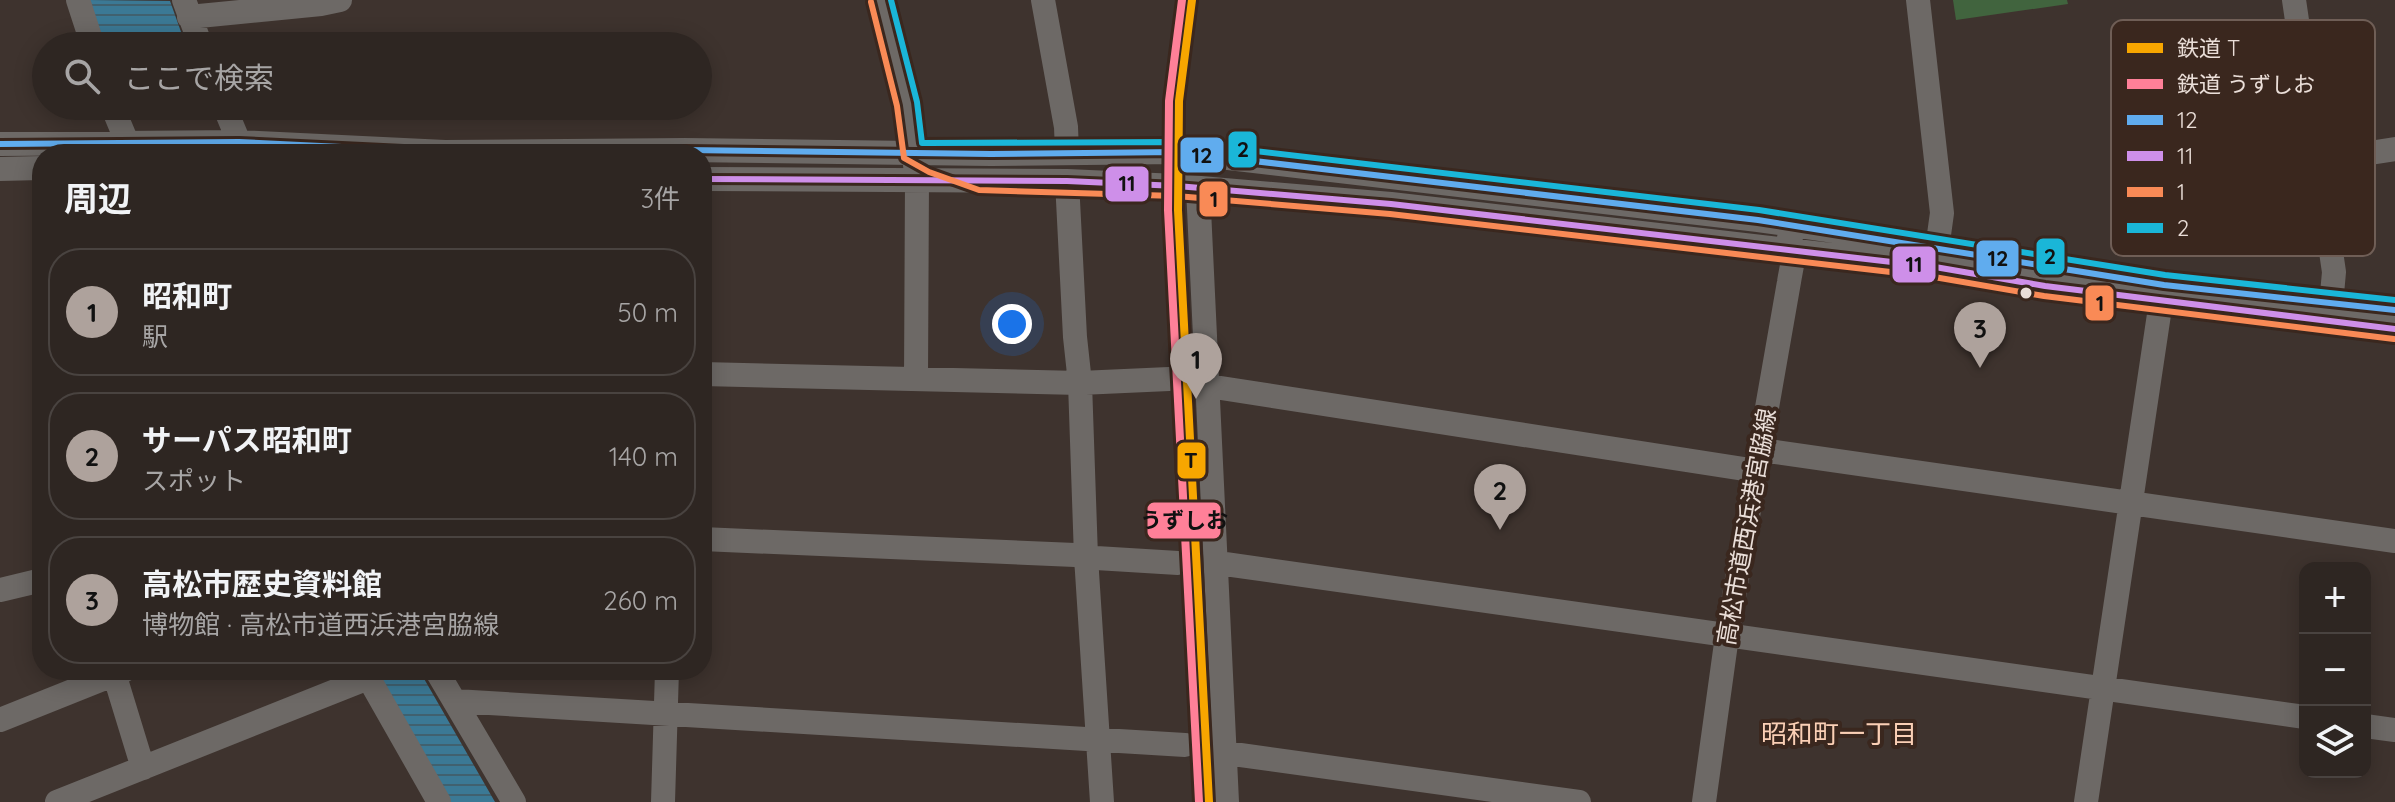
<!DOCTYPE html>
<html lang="ja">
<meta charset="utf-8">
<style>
:root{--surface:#2e2622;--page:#3a322f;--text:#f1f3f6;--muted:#a7a5a5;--line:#494340;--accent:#aea29c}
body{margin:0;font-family:Quicksand,"Noto Sans JP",sans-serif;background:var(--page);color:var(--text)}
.controls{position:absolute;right:24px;bottom:24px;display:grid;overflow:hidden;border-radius:16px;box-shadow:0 4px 20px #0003}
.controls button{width:72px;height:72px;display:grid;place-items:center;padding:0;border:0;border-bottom:2px solid var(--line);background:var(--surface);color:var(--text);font:40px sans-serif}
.you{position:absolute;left:1012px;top:324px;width:28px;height:28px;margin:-20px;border:6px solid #fff;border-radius:50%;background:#1a73e8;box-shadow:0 0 0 12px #1a73e833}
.badge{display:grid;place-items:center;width:52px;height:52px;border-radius:50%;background:var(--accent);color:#111;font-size:26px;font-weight:700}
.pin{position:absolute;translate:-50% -66px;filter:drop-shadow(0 2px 4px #0008)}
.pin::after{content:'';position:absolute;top:42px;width:28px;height:24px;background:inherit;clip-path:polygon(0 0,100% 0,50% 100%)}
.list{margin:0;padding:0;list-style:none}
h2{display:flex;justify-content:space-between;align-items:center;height:104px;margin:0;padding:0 32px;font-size:34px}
h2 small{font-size:26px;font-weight:400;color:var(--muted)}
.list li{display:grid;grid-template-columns:52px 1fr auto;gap:24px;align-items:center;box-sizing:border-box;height:128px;margin:0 16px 16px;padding:0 16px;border:2px solid var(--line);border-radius:32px}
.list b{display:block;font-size:30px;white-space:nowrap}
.list p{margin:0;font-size:26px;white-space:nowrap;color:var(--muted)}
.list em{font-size:26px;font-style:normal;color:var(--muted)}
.icon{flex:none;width:44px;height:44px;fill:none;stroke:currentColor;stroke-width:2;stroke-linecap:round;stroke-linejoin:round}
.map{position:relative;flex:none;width:2395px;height:802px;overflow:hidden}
.search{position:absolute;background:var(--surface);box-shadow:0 4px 20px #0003;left:32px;top:32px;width:680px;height:88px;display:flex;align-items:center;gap:20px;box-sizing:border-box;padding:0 28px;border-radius:44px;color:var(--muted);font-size:30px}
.panel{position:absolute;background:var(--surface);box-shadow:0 4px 20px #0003;left:32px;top:144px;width:680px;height:536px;border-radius:32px}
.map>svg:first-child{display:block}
.garden{fill:#41643e}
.water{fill:url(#water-rules)}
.pier{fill:#3e332e}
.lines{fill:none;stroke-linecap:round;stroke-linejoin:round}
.minor{stroke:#6d6966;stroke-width:24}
.bus-1-casing{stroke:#3a271e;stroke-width:12}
.bus-2-casing{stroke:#3a271e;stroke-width:12}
.bus-3-casing{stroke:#3a271e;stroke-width:12}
.bus-4-casing{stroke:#3a271e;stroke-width:12}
.bus-1{stroke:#60acee;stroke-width:6}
.bus-2{stroke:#ce8fe9;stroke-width:6}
.bus-3{stroke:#f98a56;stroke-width:6}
.bus-4{stroke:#1ab6d8;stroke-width:6}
.rail-1-casing{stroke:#3a271e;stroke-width:14}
.rail-2-casing{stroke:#3a271e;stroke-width:14}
.rail-1{stroke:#f7a600;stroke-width:8}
.rail-2{stroke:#ff8098;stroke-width:8}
.bus-dot{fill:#eaded8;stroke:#3a271e;stroke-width:3}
.labels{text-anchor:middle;stroke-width:8;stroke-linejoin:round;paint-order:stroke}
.street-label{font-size:24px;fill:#eaded8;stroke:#3a271e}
.neighbourhood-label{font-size:26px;fill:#facfb5;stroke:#3a271e}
.key{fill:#3a271e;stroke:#6f5e56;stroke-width:2}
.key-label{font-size:22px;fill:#eaded8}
.line-badge{stroke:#3a271e;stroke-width:3}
.pale-badge-label{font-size:22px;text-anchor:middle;font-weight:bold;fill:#111}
</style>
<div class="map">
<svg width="2395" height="802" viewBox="0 0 2395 802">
<defs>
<pattern id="water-rules" width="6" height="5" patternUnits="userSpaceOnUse" patternTransform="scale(2)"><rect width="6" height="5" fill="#3b7995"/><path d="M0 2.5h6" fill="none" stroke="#40616f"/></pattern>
</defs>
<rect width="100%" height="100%" fill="#3e332e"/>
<!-- garden -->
<path class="garden" d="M1953,0H2067L2068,4L1956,20Z"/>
<!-- water -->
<path class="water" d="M89,0L170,1L186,46H100Z
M128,106H207L223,154H149Z
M375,670H419L495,802H450Z"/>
<!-- pier -->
<path class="pier" d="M213,113L227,154H145L129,115Z"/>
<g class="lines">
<!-- minor -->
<path class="minor" d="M78,0L93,46
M184,0L201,46
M881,0L907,104L917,180L916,379
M1043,0L1066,127L1067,152
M1918,0L1942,213L1937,249
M2294,0L2334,272L2331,305
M189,17L321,4L340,0
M112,106L132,154
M224,106L244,154
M0,144L239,142L445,152L685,150L991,154L1177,152L1758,220L1848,233L2164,285L2395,310
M2318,161L2395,149
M0,169L42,168
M702,179L1067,181L1177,186L1391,204L1935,267L2045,286L2395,329
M1067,181L1075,337L1080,383L1086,557L1102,802
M1198,188L1227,802
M702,374L1080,383L1169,379
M1208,386L1757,471
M1761,450L2395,541
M702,539L1075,555L1096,558L1178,563
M1218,563L2305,717
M0,590L42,580
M113,670L143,768
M364,670L439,802
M436,670L514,802
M455,701L1185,745
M0,720L125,670
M2365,726L2395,730
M1226,753L1579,802
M57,802L368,678
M663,802L667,670
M1704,802L1727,636L1789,282C1791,268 1797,251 1789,238
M2086,802L2161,301"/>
<defs>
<path id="bus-1" d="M0,144L239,142L445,152L685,150L991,154L1177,152L1758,220L2164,285L2395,310"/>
<path id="bus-2" d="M702,179L1067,181L1177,186L1391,204L1935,267L2045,286L2395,329"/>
<path id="bus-3" d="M871,2L897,106L904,158L929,172L979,190L1176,196L1390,214L1934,277L2044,296L2394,339"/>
<path id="bus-4" d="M891,0L917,102L922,143L1178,142L1759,210L2165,275L2395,300"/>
</defs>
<!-- bus-1 casing -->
<use href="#bus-1" class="bus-1-casing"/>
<!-- bus-2 casing -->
<use href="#bus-2" class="bus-2-casing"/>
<!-- bus-3 casing -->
<use href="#bus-3" class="bus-3-casing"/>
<!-- bus-4 casing -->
<use href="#bus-4" class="bus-4-casing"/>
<!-- bus-1 -->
<use href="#bus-1" class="bus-1"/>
<!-- bus-2 -->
<use href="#bus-2" class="bus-2"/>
<!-- bus-3 -->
<use href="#bus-3" class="bus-3"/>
<!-- bus-4 -->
<use href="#bus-4" class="bus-4"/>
<defs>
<path id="rail-1" d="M1192,0L1179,101L1178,210L1209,802"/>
<path id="rail-2" d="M1182,0L1169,101L1168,210L1199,802"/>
</defs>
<!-- rail-1 casing -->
<use href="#rail-1" class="rail-1-casing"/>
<!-- rail-2 casing -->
<use href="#rail-2" class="rail-2-casing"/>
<!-- rail-1 -->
<use href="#rail-1" class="rail-1"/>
<!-- rail-2 -->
<use href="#rail-2" class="rail-2"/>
</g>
<!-- markers -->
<circle class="bus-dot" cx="2026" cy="293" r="7"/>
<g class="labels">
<!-- street labels -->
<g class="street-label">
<text transform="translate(1747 527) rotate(-80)" y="8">高松市道西浜港宮脇線</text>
</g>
<!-- neighbourhood labels -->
<g class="neighbourhood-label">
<text x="1839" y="743">昭和町一丁目</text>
</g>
</g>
<!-- legend -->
<rect x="2111" y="20" width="264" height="236" rx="12" class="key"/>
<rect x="2127" y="43" width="36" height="10" fill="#f7a600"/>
<rect x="2127" y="79" width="36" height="10" fill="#ff8098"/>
<rect x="2127" y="115" width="36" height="10" fill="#60acee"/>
<rect x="2127" y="151" width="36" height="10" fill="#ce8fe9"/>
<rect x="2127" y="187" width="36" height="10" fill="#f98a56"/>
<rect x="2127" y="223" width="36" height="10" fill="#1ab6d8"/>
<g class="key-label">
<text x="2177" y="56">鉄道 T</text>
<text x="2177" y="92">鉄道 うずしお</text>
<text x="2177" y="128">12</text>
<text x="2177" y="164">11</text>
<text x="2177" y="200">1</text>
<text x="2177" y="236">2</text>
</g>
<g class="line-badge">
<rect x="1227" y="130" width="31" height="39" rx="8" fill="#1ab6d8"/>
<rect x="1179" y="136" width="46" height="38" rx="8" fill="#60acee"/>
<rect x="1104" y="165" width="46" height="38" rx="8" fill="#ce8fe9"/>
<rect x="1198" y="180" width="31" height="38" rx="8" fill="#f98a56"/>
<rect x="2035" y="237" width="31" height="39" rx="8" fill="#1ab6d8"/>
<rect x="1975" y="239" width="45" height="39" rx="8" fill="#60acee"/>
<rect x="1891" y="245" width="46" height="39" rx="8" fill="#ce8fe9"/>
<rect x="2084" y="284" width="31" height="38" rx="8" fill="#f98a56"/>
<rect x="1176" y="441" width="31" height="39" rx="8" fill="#f7a600"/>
<rect x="1146" y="501" width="76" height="39" rx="8" fill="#ff8098"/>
</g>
<g class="pale-badge-label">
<text x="1243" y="157">2</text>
<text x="1202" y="163">12</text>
<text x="1127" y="191">11</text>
<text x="1214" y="207">1</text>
<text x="2050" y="264">2</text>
<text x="1998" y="266">12</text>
<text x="1914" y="272">11</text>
<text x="2100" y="311">1</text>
<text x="1191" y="468">T</text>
<text x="1184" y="528">うずしお</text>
</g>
</svg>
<div class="controls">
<button>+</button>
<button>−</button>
<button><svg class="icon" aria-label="layers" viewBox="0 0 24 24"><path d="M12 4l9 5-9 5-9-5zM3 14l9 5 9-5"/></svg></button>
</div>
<div class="you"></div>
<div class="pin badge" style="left:1196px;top:399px">1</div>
<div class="pin badge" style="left:1500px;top:530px">2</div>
<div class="pin badge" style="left:1980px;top:368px">3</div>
<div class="search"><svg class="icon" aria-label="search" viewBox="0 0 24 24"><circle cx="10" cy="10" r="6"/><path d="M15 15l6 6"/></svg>ここで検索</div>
<section class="panel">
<h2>周辺<small>3件</small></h2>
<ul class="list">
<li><span class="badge">1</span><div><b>昭和町</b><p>駅</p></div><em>50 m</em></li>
<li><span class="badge">2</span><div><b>サーパス昭和町</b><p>スポット</p></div><em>140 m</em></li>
<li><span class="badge">3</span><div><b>高松市歴史資料館</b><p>博物館 · 高松市道西浜港宮脇線</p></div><em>260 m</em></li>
</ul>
</section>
</div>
